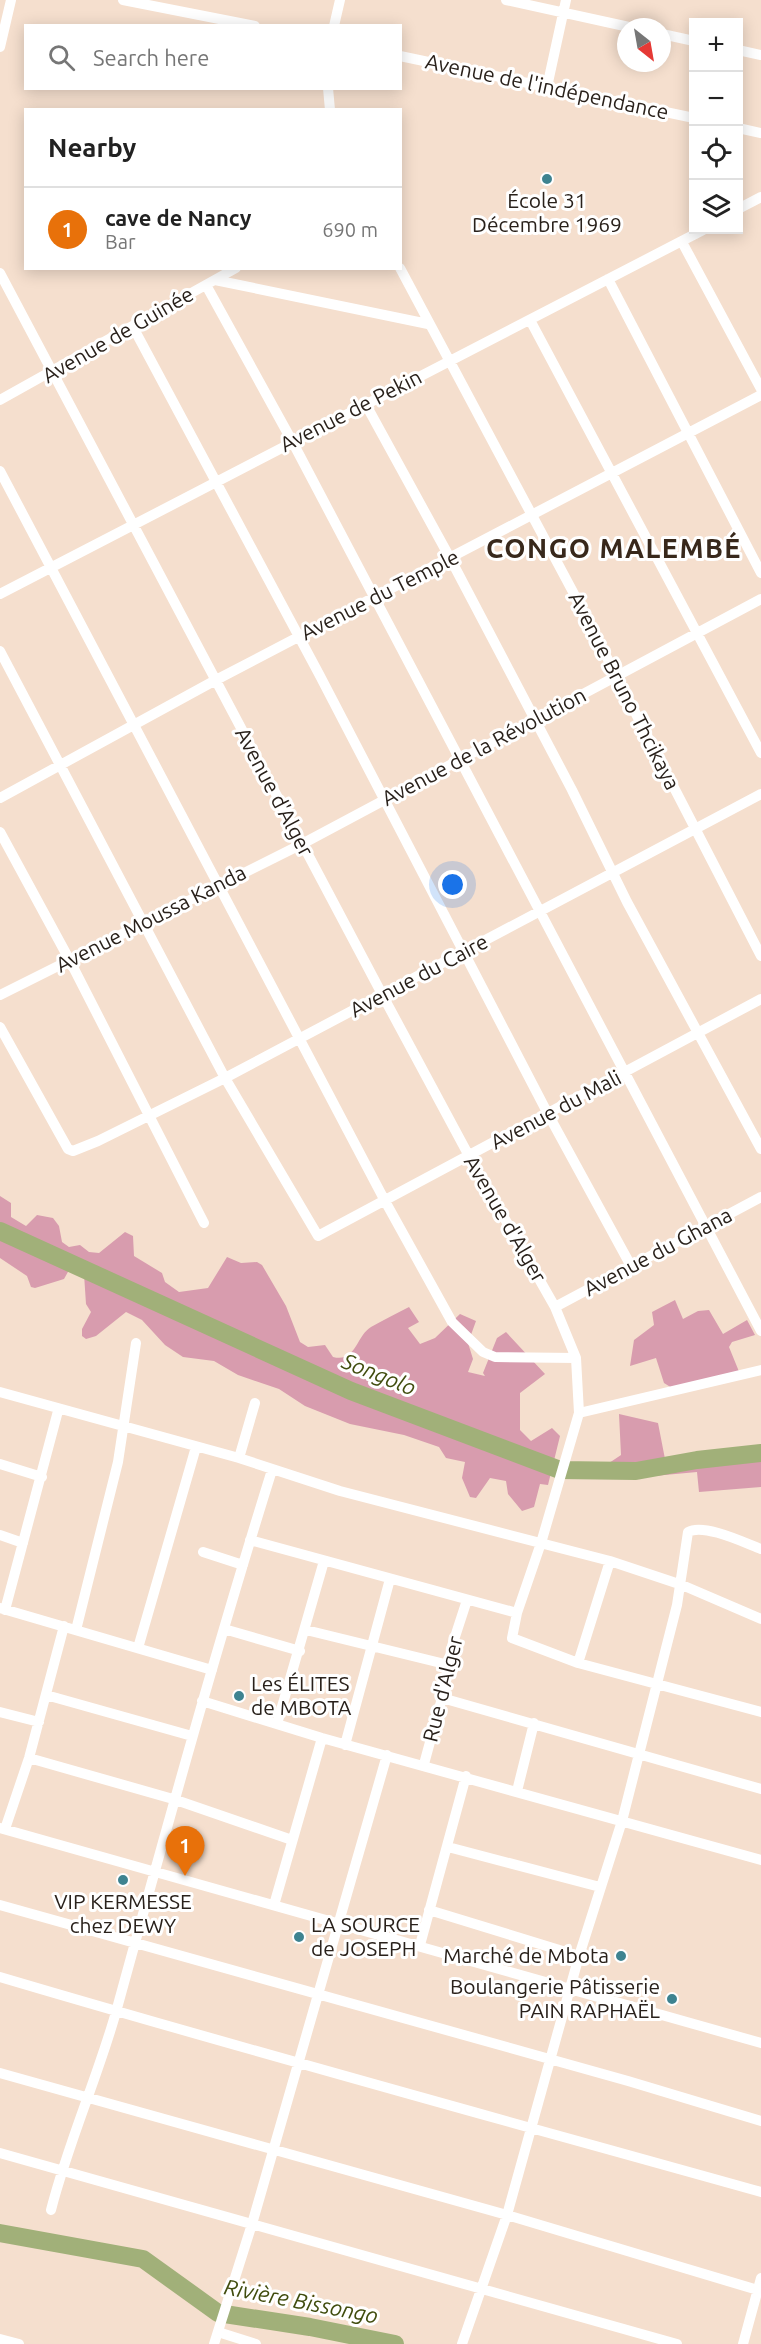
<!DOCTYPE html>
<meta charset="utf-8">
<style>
:root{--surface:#fff;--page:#f2f2f2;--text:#222;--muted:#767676;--line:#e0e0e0;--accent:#3e8390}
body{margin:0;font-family:Ubuntu,sans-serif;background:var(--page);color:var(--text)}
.controls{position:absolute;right:18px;top:18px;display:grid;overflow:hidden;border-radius:0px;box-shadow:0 3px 15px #0003}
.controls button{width:54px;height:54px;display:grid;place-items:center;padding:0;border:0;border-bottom:2px solid var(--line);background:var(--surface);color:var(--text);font:30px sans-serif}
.compass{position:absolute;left:617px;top:18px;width:54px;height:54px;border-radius:50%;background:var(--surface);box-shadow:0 3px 15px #0003;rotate:149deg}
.you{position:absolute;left:453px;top:885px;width:21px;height:21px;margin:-15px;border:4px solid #fff;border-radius:50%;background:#1a73e8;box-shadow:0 0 0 9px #1a73e833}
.badge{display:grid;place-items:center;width:39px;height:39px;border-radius:50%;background:var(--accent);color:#fff;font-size:20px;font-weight:700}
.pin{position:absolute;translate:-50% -50px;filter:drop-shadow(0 2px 3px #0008)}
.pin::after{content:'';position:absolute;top:32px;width:21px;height:18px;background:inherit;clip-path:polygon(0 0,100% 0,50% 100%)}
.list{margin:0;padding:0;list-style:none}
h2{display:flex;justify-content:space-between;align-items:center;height:78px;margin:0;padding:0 24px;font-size:26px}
h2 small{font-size:20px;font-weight:400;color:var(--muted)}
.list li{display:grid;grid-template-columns:39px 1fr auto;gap:18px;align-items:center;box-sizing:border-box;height:84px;padding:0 24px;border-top:2px solid var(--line)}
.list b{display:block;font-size:22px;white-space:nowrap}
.list p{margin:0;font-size:20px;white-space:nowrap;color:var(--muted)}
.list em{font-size:20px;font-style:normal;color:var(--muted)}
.icon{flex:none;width:33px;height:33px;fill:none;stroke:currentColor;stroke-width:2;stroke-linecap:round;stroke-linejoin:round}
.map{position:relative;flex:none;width:761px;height:2344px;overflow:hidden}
.search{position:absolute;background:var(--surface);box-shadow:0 3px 15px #0003;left:24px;top:24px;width:378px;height:66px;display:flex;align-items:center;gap:15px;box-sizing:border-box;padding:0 21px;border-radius:0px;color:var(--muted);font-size:22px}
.panel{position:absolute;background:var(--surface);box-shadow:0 3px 15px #0003;left:24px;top:108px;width:378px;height:162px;border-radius:0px}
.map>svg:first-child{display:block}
.green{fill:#d89cae}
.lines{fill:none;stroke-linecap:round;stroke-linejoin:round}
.river{stroke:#a1b079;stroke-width:18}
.minor{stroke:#fff;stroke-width:10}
.poi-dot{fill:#3e8390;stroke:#fff;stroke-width:2}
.labels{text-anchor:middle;stroke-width:6;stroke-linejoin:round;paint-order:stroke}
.street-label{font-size:21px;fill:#29211b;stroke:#fff}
.poi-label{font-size:21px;fill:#29211b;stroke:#fff}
.water-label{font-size:22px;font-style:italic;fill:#414d0f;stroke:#fff}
.district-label{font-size:27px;font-weight:bold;letter-spacing:1.5px;fill:#38281b;stroke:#fff}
</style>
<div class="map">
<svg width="761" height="2344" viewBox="0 0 761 2344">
<rect width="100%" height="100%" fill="#f5dfce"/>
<!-- green -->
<path class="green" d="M0,1196L11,1203V1217L26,1226L37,1215L53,1218L59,1226L62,1242L69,1247L80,1245L89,1252L99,1253L125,1232L133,1236L134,1256L162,1273L165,1282L179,1292L208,1288L227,1257L241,1263L257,1262L262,1265L286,1306L300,1342L308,1347L325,1345L333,1357C356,1363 356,1336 371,1327C383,1320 396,1314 409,1307L419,1322L408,1328L420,1344L435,1338L460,1314L476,1321L468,1343L473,1359L468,1372L485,1376L483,1373L497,1338L506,1332L545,1374L520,1393V1430L531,1441L552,1428L560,1436L548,1485L540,1484L534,1507L522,1511L508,1494L506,1481L490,1478L476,1498L470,1497L462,1478L465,1462L446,1458L439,1447L404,1435L350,1424L305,1406L279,1389L238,1375L214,1361L183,1357L165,1345L142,1320L126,1312L96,1336L86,1339L82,1336V1329L91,1312L86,1304L84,1274L80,1271L69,1270L64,1279L35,1288L31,1287L27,1276L0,1258V1235L54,1262L71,1265L180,1318L204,1325L354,1399L427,1422L422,1413L311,1370L265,1349L246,1336L203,1322L190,1313L0,1228Z
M675,1300L683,1319L698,1311L709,1310L723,1334L747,1320L755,1335L732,1342L729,1347L740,1374L672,1388L664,1383L656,1358L630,1366L634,1340L654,1325L652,1312Z
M619,1414L658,1423L665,1459L761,1448V1487L699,1492L697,1472L654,1476L575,1474L577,1467L606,1465L621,1455Z"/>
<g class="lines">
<!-- river -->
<path class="river" d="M0,1231L351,1391L560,1470L636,1471L697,1460L761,1453
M0,2233L143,2259L218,2313L310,2327L395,2344"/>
<!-- minor -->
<path class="minor" d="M123,0L255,26
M506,0L629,27
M334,26L340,0
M662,34L694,41
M0,47L11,0
M738,50L761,55
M400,56L694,118
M547,87L566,0
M328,88L330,110
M738,128L761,133
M738,209L761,197
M682,242L761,389
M400,268L573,592L761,956
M0,273L383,996L469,1156L555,1307L576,1358L579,1413L541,1543L517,1613L512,1638L578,1663L761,1712
M608,279L761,573
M215,280L428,324
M206,285L292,441L761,1331
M530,320L761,753
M133,327L319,674L548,1114L631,1266
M0,400L236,268
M365,403L450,558L572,790L627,902L761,1149
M0,471L385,1201L452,1322L483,1352L495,1357L576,1358
M0,594L703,230
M0,651L225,1078L318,1236L761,999
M0,798L214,681L761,395
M0,832L69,959L204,1223
M0,995L302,844L761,599
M0,1027L68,1149L73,1151L98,1141L225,1078L761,794
M555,1307L761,1197
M0,1392L239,1458L340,1491L610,1561L682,1585L761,1619
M579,1413L761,1370
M239,1458L255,1403
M0,1464L42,1477
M0,1535L23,1543
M250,1540L517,1613
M203,1552L243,1565
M0,1608L212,1670
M5,1610L58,1411
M224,1629L300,1651
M76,1630L118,1462L136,1343
M306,1630L449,1665
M138,1648L196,1447
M578,1663L610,1561
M46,1695L192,1736
M442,1698L761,1789
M202,1701L322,1738L761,1860
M0,1712L39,1722
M277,1724L324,1561
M345,1745L390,1579
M29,1758L173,1799L292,1840
M424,1764L442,1698L452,1646L467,1600
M517,1791L534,1723
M0,1828L761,2043
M5,1829L29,1758L64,1626
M448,1847L600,1887
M0,1905L628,2081L761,2121
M274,1905L322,1738
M429,1910L579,1956
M420,1945L466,1776
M0,1977C253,2052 507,2121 761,2192
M0,2073L507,2215L761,2291
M0,2153L677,2344
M51,2210C68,2143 97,2079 116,2012C166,1830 216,1649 272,1470
M218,2332L256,2344
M0,2339L19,2344
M214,2344L252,2224L387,1755
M462,2344L507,2215L579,1956L622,1821L677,1605L688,1532C704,1523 745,1543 761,1549
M743,2344L761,2278"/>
</g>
<!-- markers -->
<g class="poi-dot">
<circle cx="547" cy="179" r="6"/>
<circle cx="239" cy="1696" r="6"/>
<circle cx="123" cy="1880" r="6"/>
<circle cx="299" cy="1937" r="6"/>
<circle cx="621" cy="1956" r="6"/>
<circle cx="672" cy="1999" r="6"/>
</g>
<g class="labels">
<!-- street labels -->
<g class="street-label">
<text transform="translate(547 87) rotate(12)" y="7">Avenue de l'indépendance</text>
<text transform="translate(118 335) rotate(-30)" y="7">Avenue de Guinée</text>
<text transform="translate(351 411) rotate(-27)" y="7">Avenue de Pekin</text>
<text transform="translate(380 595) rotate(-27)" y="7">Avenue du Temple</text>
<text transform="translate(624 691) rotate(63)" y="7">Avenue Bruno Thcikaya</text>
<text transform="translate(484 747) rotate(-28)" y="7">Avenue de la Révolution</text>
<text transform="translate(274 792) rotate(62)" y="7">Avenue d'Alger</text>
<text transform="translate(151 919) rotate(-27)" y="7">Avenue Moussa Kanda</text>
<text transform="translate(419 976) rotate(-28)" y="7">Avenue du Caire</text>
<text transform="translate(556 1110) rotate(-28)" y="7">Avenue du Mali</text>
<text transform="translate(505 1219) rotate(60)" y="7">Avenue d'Alger</text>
<text transform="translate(658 1252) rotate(-28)" y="7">Avenue du Ghana</text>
<text transform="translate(443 1689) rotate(-76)" y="7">Rue d'Alger</text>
</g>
<!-- poi labels -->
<g class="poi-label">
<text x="547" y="208">École 31<tspan x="547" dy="24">Décembre 1969</tspan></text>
<text x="251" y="1691" text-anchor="start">Les ÉLITES<tspan x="251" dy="24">de MBOTA</tspan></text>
<text x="123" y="1909">VIP KERMESSE<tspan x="123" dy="24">chez DEWY</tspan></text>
<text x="311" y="1932" text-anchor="start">LA SOURCE<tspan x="311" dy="24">de JOSEPH</tspan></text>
<text x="609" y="1963" text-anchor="end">Marché de Mbota</text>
<text x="660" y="1994" text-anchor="end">Boulangerie Pâtisserie<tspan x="660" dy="24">PAIN RAPHAËL</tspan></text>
</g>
<!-- water labels -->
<g class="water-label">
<text transform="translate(379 1374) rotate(22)" y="8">Songolo</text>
<text transform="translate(301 2301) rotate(11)" y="8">Rivière Bissongo</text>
</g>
<!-- district labels -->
<g class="district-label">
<text x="614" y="558">CONGO MALEMBÉ</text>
</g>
</g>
</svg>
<div class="controls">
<button>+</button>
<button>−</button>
<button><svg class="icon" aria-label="locate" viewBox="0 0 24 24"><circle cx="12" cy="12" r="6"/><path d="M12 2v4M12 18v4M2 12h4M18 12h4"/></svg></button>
<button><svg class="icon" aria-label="layers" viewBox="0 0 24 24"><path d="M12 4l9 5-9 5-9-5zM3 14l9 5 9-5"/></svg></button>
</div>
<svg class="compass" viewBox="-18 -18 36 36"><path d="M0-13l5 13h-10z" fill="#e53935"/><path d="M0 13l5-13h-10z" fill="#767676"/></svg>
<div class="you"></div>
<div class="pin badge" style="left:185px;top:1876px;background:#e8710a">1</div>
<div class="search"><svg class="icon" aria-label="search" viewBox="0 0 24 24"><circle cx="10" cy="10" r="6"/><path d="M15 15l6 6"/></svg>Search here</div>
<section class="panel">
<h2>Nearby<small></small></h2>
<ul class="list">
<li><span class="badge" style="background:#e8710a">1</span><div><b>cave de Nancy</b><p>Bar</p></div><em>690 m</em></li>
</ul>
</section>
</div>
